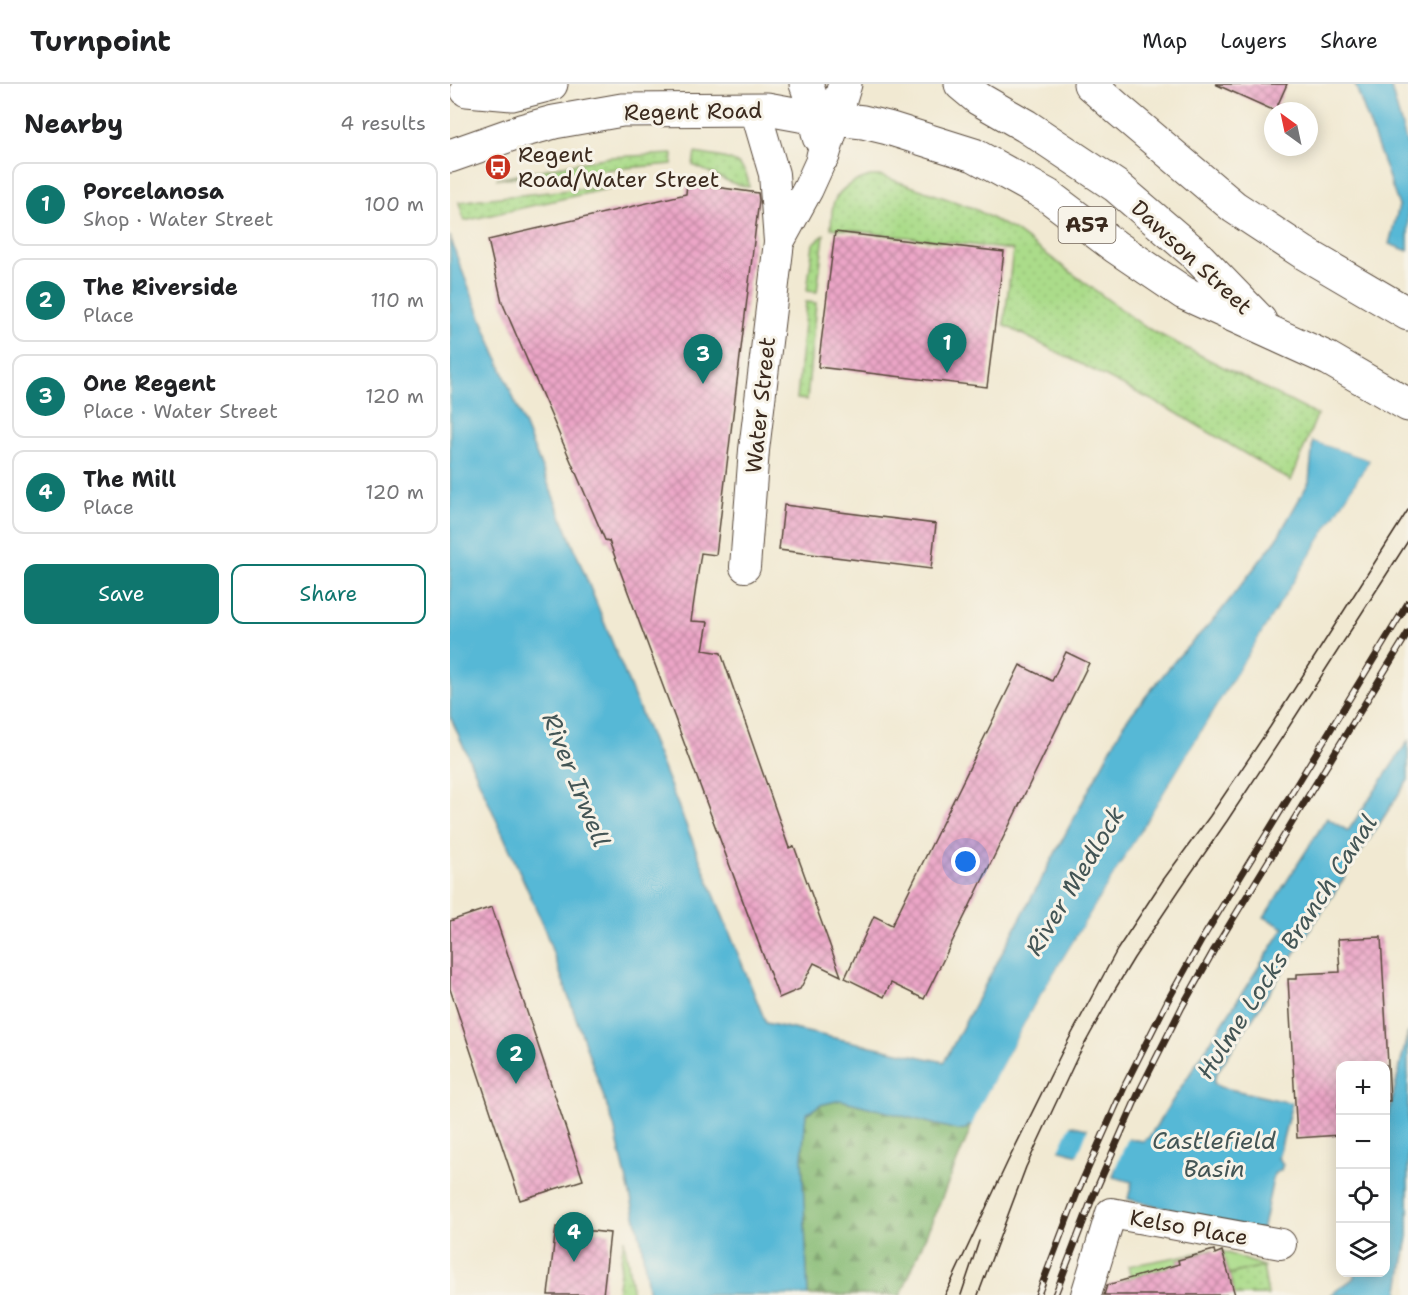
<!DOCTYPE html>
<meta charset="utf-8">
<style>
:root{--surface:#fff;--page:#f2f2f2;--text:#202124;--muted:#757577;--line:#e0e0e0;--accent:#0f766e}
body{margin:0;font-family:"Shantell Sans",sans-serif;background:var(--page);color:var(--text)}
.controls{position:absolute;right:18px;bottom:18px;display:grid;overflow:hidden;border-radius:12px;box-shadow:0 3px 15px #0003}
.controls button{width:54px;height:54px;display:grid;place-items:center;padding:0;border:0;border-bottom:2px solid var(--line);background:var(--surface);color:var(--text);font:30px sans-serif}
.compass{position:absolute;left:814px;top:18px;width:54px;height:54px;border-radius:50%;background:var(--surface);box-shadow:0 3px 15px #0003;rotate:327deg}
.you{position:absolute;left:516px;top:778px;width:21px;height:21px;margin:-15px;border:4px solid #fff;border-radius:50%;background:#1a73e8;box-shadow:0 0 0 9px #1a73e833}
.badge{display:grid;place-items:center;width:39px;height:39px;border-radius:50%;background:var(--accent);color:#fff;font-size:20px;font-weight:700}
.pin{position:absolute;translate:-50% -50px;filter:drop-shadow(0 2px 3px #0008)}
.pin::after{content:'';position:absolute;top:32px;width:21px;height:18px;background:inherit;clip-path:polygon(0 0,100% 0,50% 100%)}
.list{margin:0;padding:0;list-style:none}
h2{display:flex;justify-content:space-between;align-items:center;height:78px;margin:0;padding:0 24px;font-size:26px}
h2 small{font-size:20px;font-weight:400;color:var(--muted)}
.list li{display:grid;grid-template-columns:39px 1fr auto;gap:18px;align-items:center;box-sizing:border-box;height:84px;margin:0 12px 12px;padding:0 12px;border:2px solid var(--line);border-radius:12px}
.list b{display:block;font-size:22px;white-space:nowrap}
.list p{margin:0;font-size:20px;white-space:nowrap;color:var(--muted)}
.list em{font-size:20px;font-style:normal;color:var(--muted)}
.actions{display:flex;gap:12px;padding:18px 24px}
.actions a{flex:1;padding:14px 0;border:2px solid var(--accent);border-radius:12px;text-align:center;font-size:21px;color:var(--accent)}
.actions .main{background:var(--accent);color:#fff}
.icon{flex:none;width:33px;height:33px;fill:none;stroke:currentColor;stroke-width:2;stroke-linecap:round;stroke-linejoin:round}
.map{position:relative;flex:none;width:958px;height:1211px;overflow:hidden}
header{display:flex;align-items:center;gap:36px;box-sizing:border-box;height:84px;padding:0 30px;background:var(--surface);border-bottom:2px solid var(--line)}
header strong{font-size:28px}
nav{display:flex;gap:33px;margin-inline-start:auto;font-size:21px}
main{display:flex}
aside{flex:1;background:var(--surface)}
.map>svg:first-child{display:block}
.grass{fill:url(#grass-dots);stroke:#738354;stroke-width:1.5}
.forest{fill:url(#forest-firs);stroke:#62734a;stroke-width:1.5}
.garden{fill:#abdc8a;stroke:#738354;stroke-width:1.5}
.water{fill:#57b8d6;stroke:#49717a;stroke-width:1.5}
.pier{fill:#f1e9d2}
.building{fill:url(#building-cross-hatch)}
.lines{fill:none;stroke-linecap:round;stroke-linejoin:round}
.minor-casing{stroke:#564739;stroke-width:32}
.trunk-casing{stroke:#564739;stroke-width:35}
.minor{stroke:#fff;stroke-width:30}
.trunk{stroke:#fff;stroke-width:33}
.tram{stroke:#3b2a1e;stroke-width:1.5}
.rail-casing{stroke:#3b2a1e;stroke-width:7}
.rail{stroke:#f7f3e8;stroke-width:4.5;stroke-dasharray:14;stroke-linecap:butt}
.labels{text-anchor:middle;stroke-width:6;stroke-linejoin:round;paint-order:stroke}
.shield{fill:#f7f3e8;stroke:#73665b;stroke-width:1.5}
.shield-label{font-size:21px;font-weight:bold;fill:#3b2a1e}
.street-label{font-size:22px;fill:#3b2a1e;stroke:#f7f3e8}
.poi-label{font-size:22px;fill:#3b2a1e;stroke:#f7f3e8;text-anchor:start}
.water-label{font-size:24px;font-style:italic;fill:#435555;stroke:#f7f3e8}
</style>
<header>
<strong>Turnpoint</strong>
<nav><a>Map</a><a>Layers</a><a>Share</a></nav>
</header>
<main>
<aside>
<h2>Nearby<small>4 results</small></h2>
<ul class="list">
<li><span class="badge">1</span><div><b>Porcelanosa</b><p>Shop · Water Street</p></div><em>100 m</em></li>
<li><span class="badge">2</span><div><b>The Riverside</b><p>Place</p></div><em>110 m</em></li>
<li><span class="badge">3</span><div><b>One Regent</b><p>Place · Water Street</p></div><em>120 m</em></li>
<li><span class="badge">4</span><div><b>The Mill</b><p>Place</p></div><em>120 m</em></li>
</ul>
<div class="actions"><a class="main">Save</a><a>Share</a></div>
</aside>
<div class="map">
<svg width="958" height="1211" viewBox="0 0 958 1211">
<defs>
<pattern id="grass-dots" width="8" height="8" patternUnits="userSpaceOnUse" patternTransform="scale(1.5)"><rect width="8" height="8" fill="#abdc8a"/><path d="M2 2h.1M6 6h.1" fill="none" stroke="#94bd77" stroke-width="1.8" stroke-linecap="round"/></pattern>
<pattern id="forest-firs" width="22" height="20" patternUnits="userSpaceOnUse" patternTransform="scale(1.5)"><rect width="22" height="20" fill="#88bc76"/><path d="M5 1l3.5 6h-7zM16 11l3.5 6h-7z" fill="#709960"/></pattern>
<pattern id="building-cross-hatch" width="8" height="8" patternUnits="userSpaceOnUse" patternTransform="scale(1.5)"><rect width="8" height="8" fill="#eca6c7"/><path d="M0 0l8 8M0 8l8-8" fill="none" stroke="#c087a1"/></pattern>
</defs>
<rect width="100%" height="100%" fill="#f7f3e8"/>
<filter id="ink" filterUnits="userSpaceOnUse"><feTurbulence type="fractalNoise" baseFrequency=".0167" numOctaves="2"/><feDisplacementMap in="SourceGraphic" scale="12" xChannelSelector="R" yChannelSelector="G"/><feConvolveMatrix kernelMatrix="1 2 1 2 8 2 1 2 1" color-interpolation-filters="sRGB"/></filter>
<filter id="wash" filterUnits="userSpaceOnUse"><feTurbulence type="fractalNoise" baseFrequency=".008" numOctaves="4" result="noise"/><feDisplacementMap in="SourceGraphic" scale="24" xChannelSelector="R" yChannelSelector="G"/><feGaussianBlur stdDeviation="1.35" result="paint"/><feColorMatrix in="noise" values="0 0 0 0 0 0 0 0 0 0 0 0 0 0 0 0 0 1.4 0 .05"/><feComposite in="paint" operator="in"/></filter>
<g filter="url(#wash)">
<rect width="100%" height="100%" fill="#f1e9d2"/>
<!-- grass -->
<path class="grass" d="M245,69C270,74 297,71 299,103L282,99L243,81Z
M223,70L222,80L46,95L159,73Z
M420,92H432L523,124L565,147L695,243L867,331L841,397L725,328L554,241L563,166L381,144C382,136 381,126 384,118C390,103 405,97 420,92Z
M178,100L14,137L9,118L30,115Z
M374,151L367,208L357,207L363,160Z
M356,218L366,219L357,316L347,315Z
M174,1154L183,1211H167Z
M813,1182L818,1211H785L779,1190Z"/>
<!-- forest -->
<path class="forest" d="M391,1016L507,1046L519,1041L522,1042L451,1211H358L352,1073L356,1030L370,1021Z"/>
<!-- garden -->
<path class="garden" d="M763,1166L728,1176L729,1180L671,1197L681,1193L678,1182Z
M772,1167L813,1182L779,1190Z"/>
<!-- water -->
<path class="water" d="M905,0H940L958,64V167L939,160L949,122Z
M0,152L9,179L316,939L494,978L675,638L727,574L767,532L826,456L859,398L863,357L920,376L790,584L584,922L532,1020L678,1055L693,1057L699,1053L834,844L814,833L877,734L898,747L958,657V696L766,990L764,999L770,1003L842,1019L828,1074L833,1080L831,1086L824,1090L812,1148L678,1115L682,1098L663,1093L666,1081L519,1041L516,1045L507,1046L391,1016L370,1021L356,1030L352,1073L358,1211H199L191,1157L164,1042L92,838L0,632Z
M958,948V1152L948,1211H880L904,1194L906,1189L936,1188V1041Z"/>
<!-- pier -->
<path class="pier" d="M864,354L921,373L923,377L792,586L587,924L536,1018L622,1038L608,1068L520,1045L531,1020L584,922L790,584L920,376L863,357Z
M639,1042L679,1052L661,1094L663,1083L627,1073Z"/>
<g id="blocks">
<!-- building -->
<path class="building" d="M765,0H837L825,27Z
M237,99L308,109L309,116L266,471L251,469L241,537L258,538L253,566L271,569L339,764L344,762L391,892L364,879L350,905L329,914L159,457L155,456L52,218L38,156L236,110Z
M385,148L554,168L537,303L368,283Z
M334,421L486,440L481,485L329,466Z
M616,568L639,579L474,915L441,899L434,913L395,894L424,832L442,841L570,581L602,597Z
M42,823L133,1096L70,1116L0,905V837Z
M931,853L940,1017H936V981H891V1020H888L890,1051L847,1054L838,895H847V890L890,888L888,855Z
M106,1143L160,1149L153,1211H98Z
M764,1166L765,1170L772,1167L785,1211H654L657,1201L729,1180L728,1176Z"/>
</g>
</g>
<g filter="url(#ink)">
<use href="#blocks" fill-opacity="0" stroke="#564739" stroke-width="1.5"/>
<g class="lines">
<defs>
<path id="minor" d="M329,158L358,105L373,72
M295,483L304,366L329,158L324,90L305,25
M636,1211L661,1129L831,1160"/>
<path id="trunk" d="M356,0L360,11L369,53
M511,0L529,15L576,42L666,102L743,168L810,237
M640,0L668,25L784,123L854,169L958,230
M17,6L62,10L101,0
M0,72L71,47L104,38L172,26L317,25L350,31L413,38L438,44L524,71L597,111L666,163L734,209L879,275L958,321
M373,72L395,0"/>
</defs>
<!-- minor casing -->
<use href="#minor" class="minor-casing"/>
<!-- trunk casing -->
<use href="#trunk" class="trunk-casing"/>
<!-- minor -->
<use href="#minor" class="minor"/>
<!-- trunk -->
<use href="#trunk" class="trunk"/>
<!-- tram -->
<path class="tram" d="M495,1211L558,1077L613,966L667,866L713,796L760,732L820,643L958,426
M511,1211L529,1157
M528,1211L576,1083L627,974L661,912L684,874L730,805L777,737L833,652L958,457"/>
<defs>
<path id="rail" d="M588,1211L627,1109L676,999L718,916L751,857L958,519
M605,1211L642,1115L690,1006L732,923L764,866L958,549"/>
</defs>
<!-- rail casing -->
<use href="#rail" class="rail-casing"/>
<!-- rail -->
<use href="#rail" class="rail"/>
</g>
</g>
<!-- icons -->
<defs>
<symbol id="bus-disc" viewBox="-11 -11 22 22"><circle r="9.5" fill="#c8321e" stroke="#f7f3e8"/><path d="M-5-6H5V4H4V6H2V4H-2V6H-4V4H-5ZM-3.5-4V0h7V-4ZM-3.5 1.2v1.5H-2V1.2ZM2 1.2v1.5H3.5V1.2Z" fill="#fff"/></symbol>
</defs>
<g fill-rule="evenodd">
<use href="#bus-disc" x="33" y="68" width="30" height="30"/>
</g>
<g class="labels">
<!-- shield labels -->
<rect class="shield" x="608.5" y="123" width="57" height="36" rx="4.5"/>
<g class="shield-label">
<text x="637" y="148">A57</text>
</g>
<!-- street labels -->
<g class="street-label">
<text transform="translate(243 27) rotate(-1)" y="8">Regent Road</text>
<text transform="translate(742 173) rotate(43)" y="8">Dawson Street</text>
<text transform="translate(310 321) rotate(-84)" y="8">Water Street</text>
<text transform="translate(739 1143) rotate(10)" y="8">Kelso Place</text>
</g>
<!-- poi labels -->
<g class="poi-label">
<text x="68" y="78">Regent<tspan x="68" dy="25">Road/Water Street</tspan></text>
</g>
<!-- water labels -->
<g class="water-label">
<text transform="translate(126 696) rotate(68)" y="8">River Irwell</text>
<text transform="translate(625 797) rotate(-59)" y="8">River Medlock</text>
<text transform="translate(837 863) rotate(-57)" y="8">Hulme Locks Branch Canal</text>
<text x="764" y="1065">Castlefield<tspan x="764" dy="28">Basin</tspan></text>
</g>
</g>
</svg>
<div class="controls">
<button>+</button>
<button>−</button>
<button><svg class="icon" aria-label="locate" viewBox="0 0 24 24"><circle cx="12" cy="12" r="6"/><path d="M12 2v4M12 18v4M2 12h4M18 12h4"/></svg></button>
<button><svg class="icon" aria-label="layers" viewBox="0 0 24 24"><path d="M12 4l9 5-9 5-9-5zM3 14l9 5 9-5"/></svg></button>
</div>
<svg class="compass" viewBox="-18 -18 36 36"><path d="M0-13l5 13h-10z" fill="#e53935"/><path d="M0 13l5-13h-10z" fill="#757577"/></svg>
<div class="you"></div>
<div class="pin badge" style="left:497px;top:289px">1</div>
<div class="pin badge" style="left:66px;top:1000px">2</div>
<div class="pin badge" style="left:253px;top:300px">3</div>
<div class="pin badge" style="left:124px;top:1178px">4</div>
</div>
</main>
